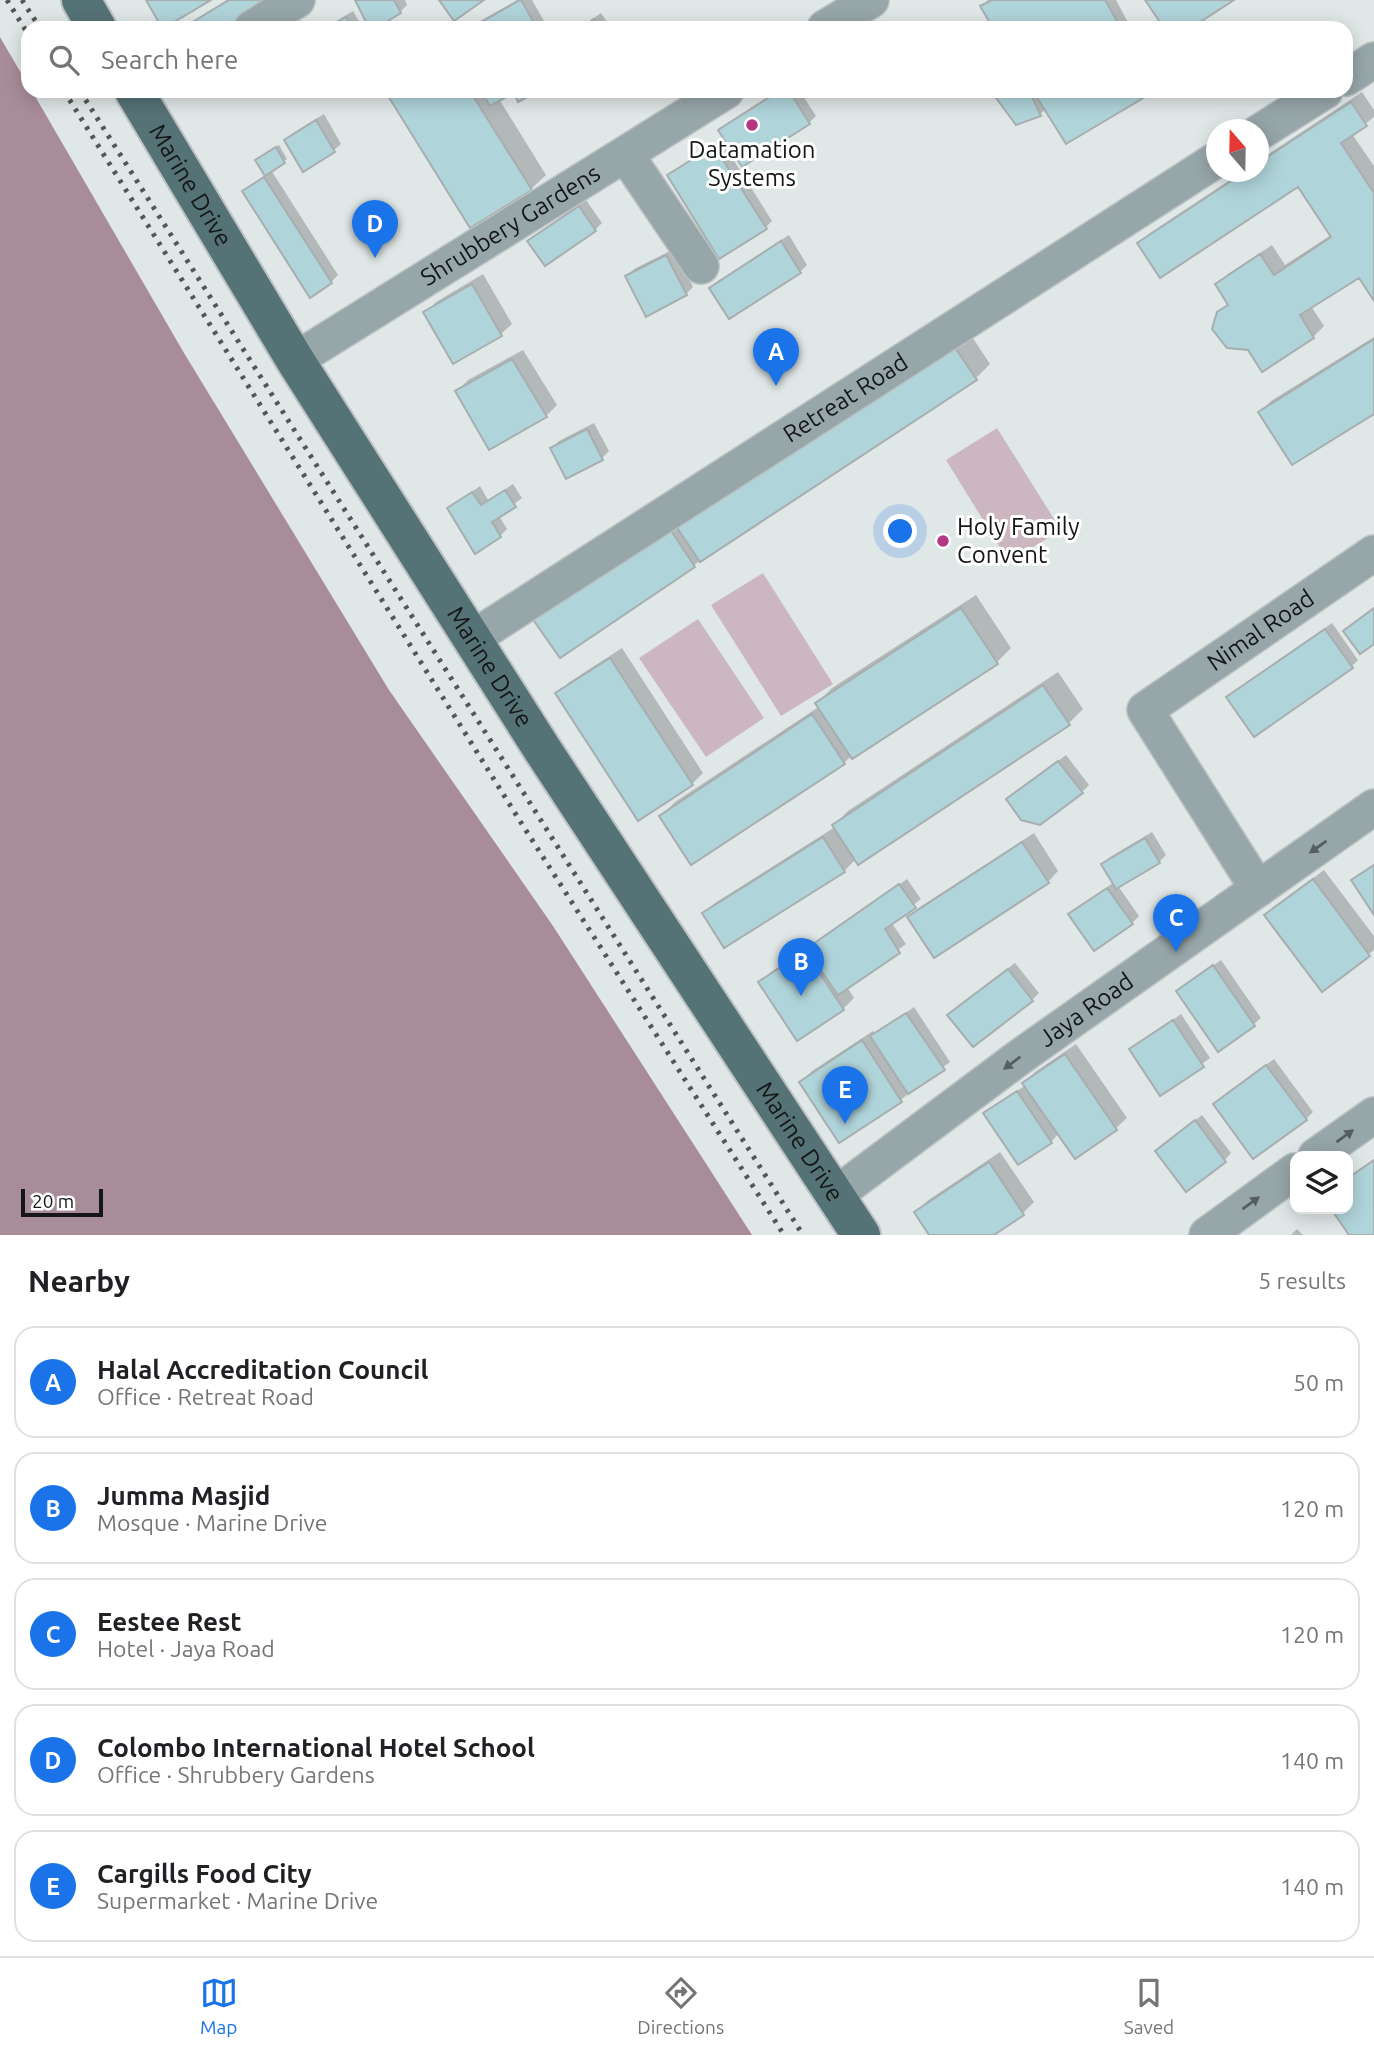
<!DOCTYPE html>
<meta charset="utf-8">
<style>
:root{--surface:#fff;--page:#f6f6f6;--text:#202124;--muted:#757577;--line:#e0e0e0;--accent:#1a73e8}
body{margin:0;font-family:Ubuntu,sans-serif;background:var(--page);color:var(--text)}
.controls{position:absolute;right:21px;bottom:21px;display:grid;overflow:hidden;border-radius:14px;box-shadow:0 4px 18px #0003}
.controls button{width:63px;height:63px;display:grid;place-items:center;padding:0;border:0;border-bottom:2px solid var(--line);background:var(--surface);color:var(--text);font:35px sans-serif}
.compass{position:absolute;left:1206px;top:119px;width:63px;height:63px;border-radius:50%;background:var(--surface);box-shadow:0 4px 18px #0003;rotate:340deg}
.scale{position:absolute;left:21px;bottom:18px;width:82px;box-sizing:border-box;padding-left:7px;border:4px solid #141617;border-top:0;font-size:19px;line-height:24px;white-space:nowrap;color:#141617;-webkit-text-stroke:5px #fff;paint-order:stroke}
.you{position:absolute;left:901px;top:532px;width:24px;height:24px;margin:-18px;border:5px solid #fff;border-radius:50%;background:#1a73e8;box-shadow:0 0 0 10px #1a73e833}
.badge{display:grid;place-items:center;width:46px;height:46px;border-radius:50%;background:var(--accent);color:#fff;font-size:23px;font-weight:700}
.pin{position:absolute;translate:-50% -58px;filter:drop-shadow(0 2px 4px #0008)}
.pin::after{content:'';position:absolute;top:37px;width:24px;height:21px;background:inherit;clip-path:polygon(0 0,100% 0,50% 100%)}
.list{margin:0;padding:0;list-style:none}
h2{display:flex;justify-content:space-between;align-items:center;height:91px;margin:0;padding:0 28px;font-size:30px}
h2 small{font-size:23px;font-weight:400;color:var(--muted)}
.list li{display:grid;grid-template-columns:46px 1fr auto;gap:21px;align-items:center;box-sizing:border-box;height:112px;margin:0 14px 14px;padding:0 14px;border:2px solid var(--line);border-radius:21px}
.list b{display:block;font-size:26px;white-space:nowrap}
.list p{margin:0;font-size:23px;white-space:nowrap;color:var(--muted)}
.list em{font-size:23px;font-style:normal;color:var(--muted)}
.icon{flex:none;width:38px;height:38px;fill:none;stroke:currentColor;stroke-width:2;stroke-linecap:round;stroke-linejoin:round}
.map{position:relative;flex:none;width:1374px;height:1235px;overflow:hidden}
.search{position:absolute;background:var(--surface);box-shadow:0 4px 18px #0003;left:21px;right:21px;top:21px;height:77px;display:flex;align-items:center;gap:18px;box-sizing:border-box;padding:0 24px;border-radius:21px;color:var(--muted);font-size:26px}
.sheet{height:721px;background:var(--surface)}
nav{display:flex;justify-content:space-around;align-items:center;box-sizing:border-box;height:98px;border-top:2px solid var(--line);background:var(--surface);font-size:19px;color:var(--muted)}
nav a{display:grid;justify-items:center;gap:4px}
nav .on{color:var(--accent)}
.map>svg:first-child{display:block}
.green{fill:#ccb7c1}
.water{fill:#a98c9a}
.shadow{fill:#0003}
.building{fill:#afd4da;stroke:#a8aeaf;stroke-width:2}
.lines{fill:none;stroke-linecap:round;stroke-linejoin:round}
.minor-casing{stroke:#bbc1c2;stroke-width:38}
.major-casing{stroke:#bbc1c2;stroke-width:42}
.minor{stroke:#97a6a9;stroke-width:35}
.major{stroke:#557276;stroke-width:38}
.rail{stroke:#535758;stroke-width:5;stroke-dasharray:3.5 7;stroke-linecap:butt}
.oneway{fill:#565e60}
.poi-dot{fill:#b53682;stroke:#fff;stroke-width:2.5}
.labels{text-anchor:middle;stroke-width:6;stroke-linejoin:round;paint-order:stroke}
.poi-label{font-size:24px;fill:#141617;stroke:#fff}
.street-label{font-size:24px;fill:#141617;stroke:#fff}
</style>
<div class="map">
<svg width="1374" height="1235" viewBox="0 0 1374 1235">
<rect width="100%" height="100%" fill="#e0e7e7"/>
<!-- green -->
<path class="green" d="M997,428L1061,530L1009,562L946,460Z
M763,573L833,684L781,716L711,605Z
M698,619L764,718L706,757L639,658Z"/>
<!-- water -->
<path class="water" d="M0,37L28,85V91H32L184,353L389,690L553,926L752,1235H0Z"/>
<!-- shadow -->
<path class="shadow" d="M227,0H277L231,28H181Z
M357,0H405L407,5L400,12L371,28Z
M517,0H532L548,28H468Z
M988,0H1116L1131,28H995L982,6Z
M353,11L363,28H326L328,26Z
M601,13L611,28H580Z
M387,91H513L499,99L546,175L531,189Z
M777,91H800L816,116L809,123L720,130L727,123Z
M993,91H1151L1046,109L1040,114L1017,123Z
M1362,92L1374,110V117L1352,134L1374,166V298L1360,275L1311,306L1324,326L1313,337L1249,348L1219,313L1229,303L1217,285L1228,274L1272,245L1285,265L1331,235L1298,185L1139,243L1150,233L1242,172H1258V161Z
M324,114L341,144L334,150L303,169L286,140L293,133Z
M721,140L772,221L765,228L669,176L676,169Z
M279,145L287,159L271,170L338,275L331,282L244,192L266,175L260,157Z
M586,200L602,223L595,230L530,241Z
M789,235L807,265L800,272L730,317L711,288L718,281Z
M674,249L693,287L686,294L627,276L634,269Z
M483,274L512,324L501,334L454,362L426,312L436,302Z
M966,328L990,364L976,378L694,565L534,618Z
M1374,337V412H1260L1271,401Z
M523,350L557,405L546,416L457,391L468,380Z
M594,423L609,451L602,458L567,476L552,448L559,441Z
M513,484L522,498L499,516L507,529L500,536L449,508L480,486L488,500Z
M976,595L1011,648L997,662L852,755L844,763L661,816L675,802L820,706L817,703L832,688Z
M1332,623L1358,660L1351,667L1229,697Z
M622,648L703,773L692,784L558,694L568,683Z
M1058,672L1083,709L1069,723L859,862L856,859L844,871L725,946L704,913L715,903L835,827L834,825L848,811Z
M1066,755L1089,785L1082,792L1008,799Z
M1152,832L1166,855L1159,862L1118,886L1139,916L1132,923L1070,915L1114,882L1103,864L1110,857Z
M1034,833L1058,871L1048,882L909,917L920,907Z
M1324,870L1374,936V950L1322,990L1266,915L1277,905Z
M907,879L921,899L891,922L906,944L847,987L854,998L843,1009L760,982L771,972Z
M1221,960L1261,1018L1254,1024L1178,991Z
M1015,963L1039,993L1032,1000L957,1008Z
M914,1007L950,1062L912,1090L901,1100L839,1141L801,1082L812,1071L873,1031L875,1034Z
M1181,1014L1210,1058L1161,1094L1131,1050Z
M1076,1044L1127,1118L1116,1128L1075,1156L1059,1133L1051,1142L985,1113L1026,1085L1025,1083L1035,1072Z
M1274,1059L1313,1112L1306,1119L1222,1097Z
M1202,1115L1231,1153L1225,1160L1157,1151Z
M1000,1152L1034,1202L1023,1213L991,1235H932L916,1212L927,1201Z
M1374,1160V1235H1351L1333,1209H1348V1177Z
M1297,1229L1303,1235H1291Z"/>
<!-- building -->
<path class="building" d="M146,0H211L164,28H162Z
M229,0H280L235,28H183Z
M355,0H394L401,13L377,28H369Z
M439,0H484L454,21Z
M521,0L537,28H471L520,0Z
M992,0H1105L1121,28H993L980,6Z
M1145,0H1234L1191,28H1164Z
M346,17L352,28H327Z
M594,19L599,28H580Z
M385,91H470L532,190L470,228Z
M481,91H538L518,102L514,93L490,106Z
M779,91H789L810,124L742,167L718,130Z
M991,91H1029L1041,116L1016,125Z
M1033,91H1155L1066,144Z
M1351,102L1367,126L1341,143L1374,193V301L1359,278L1300,315L1314,338L1262,372L1248,350L1227,348L1212,329L1217,312L1228,305L1215,284L1260,254L1274,275L1331,237L1298,187L1160,278L1137,243L1245,172H1258V163Z
M316,120L335,152L303,172L284,140Z
M714,146L767,229L719,259L667,175Z
M276,147L285,163L265,176L255,160Z
M264,177L332,283L310,298L242,191Z
M579,206L596,231L545,266L527,241Z
M781,241L801,273L729,319L709,288Z
M666,255L687,295L646,317L625,276Z
M472,284L502,336L453,364L423,312Z
M1374,339V414L1292,465L1258,412Z
M951,342L977,380L700,562L674,523Z
M512,359L547,417L489,450L455,391Z
M587,429L603,460L566,479L550,448Z
M505,490L516,507L492,522L501,537L475,554L447,508L472,492L481,505Z
M668,526L695,567L560,658L532,618Z
M961,608L998,664L852,759L815,703Z
M1374,608V644L1360,654L1343,631Z
M1325,629L1353,668L1254,737L1226,697Z
M610,658L693,785L638,821L555,693Z
M1043,685L1070,725L858,865L832,825Z
M812,714L845,764L691,865L659,816Z
M1058,761L1083,793L1040,825L1021,820L1006,799Z
M823,837L845,872L724,948L702,913Z
M1145,838L1160,863L1116,889L1101,864Z
M1022,842L1049,883L934,958L907,917Z
M1374,865V915L1351,880Z
M1313,879L1370,956L1322,992L1264,915Z
M899,884L916,908L885,929L900,953L838,995L806,949Z
M1107,888L1133,924L1094,951L1068,914Z
M805,951L844,1010L797,1041L758,982Z
M1213,965L1255,1026L1218,1052L1176,991Z
M1008,969L1033,1001L973,1047L947,1015Z
M906,1013L945,1070L908,1094L870,1036Z
M1173,1020L1204,1067L1160,1096L1129,1049Z
M862,1040L902,1102L839,1143L799,1082Z
M1065,1054L1117,1130L1075,1159L1022,1083Z
M1266,1065L1307,1120L1253,1159L1213,1104Z
M1017,1091L1052,1143L1018,1165L983,1113Z
M1195,1120L1226,1162L1186,1192L1155,1151Z
M1374,1160V1235H1349L1331,1209H1348V1178Z
M989,1162L1024,1215L994,1235H929L914,1212Z"/>
<g class="lines">
<defs>
<g id="minor">
<path d="M252,28L297,0"/>
<path d="M825,28L871,0"/>
<path d="M1346,78L1374,60"/>
<path d="M1258,133L1325,91"/>
<path d="M626,155L701,266"/>
<path id="s1" d="M295,360L726,91"/>
<path id="s2" d="M473,638L1216,160"/>
<path id="s3" d="M1258,889L1145,710L1374,553"/>
<path d="M1316,1156L1374,1115"/>
<path id="s4" d="M835,1195L1021,1056L1374,807"/>
<path d="M1207,1235L1295,1171"/>
</g>
<g id="major">
<path d="M81,0L97,28"/>
<path id="s5" d="M134,91L295,360L542,749L861,1235"/>
</g>
</defs>
<!-- minor casing -->
<use href="#minor" class="minor-casing"/>
<!-- major casing -->
<use href="#major" class="major-casing"/>
<!-- minor -->
<use href="#minor" class="minor"/>
<!-- major -->
<use href="#major" class="major"/>
<!-- rail -->
<path class="rail" d="M7,0L28,34
M22,0L40,28
M64,91L520,821L784,1235
M80,91L803,1235"/>
</g>
<!-- one-way arrows -->
<defs><path id="oneway-solid" d="M-6-.8H1V-3.2L6.5 0L1 3.2V.8H-6Z" transform="scale(1.75)"/></defs>
<g class="oneway">
<use href="#oneway-solid" transform="translate(1318 847) rotate(145)"/>
<use href="#oneway-solid" transform="translate(1012 1063) rotate(143)"/>
<use href="#oneway-solid" transform="translate(1345 1136) rotate(-36)"/>
<use href="#oneway-solid" transform="translate(1251 1203) rotate(-36)"/>
</g>
<!-- markers -->
<g class="poi-dot">
<circle cx="752" cy="125" r="7"/>
<circle cx="943" cy="541" r="7"/>
</g>
<g class="labels">
<!-- poi labels -->
<g class="poi-label">
<text x="752" y="158">Datamation<tspan x="752" dy="28">Systems</tspan></text>
<text x="957" y="535" text-anchor="start">Holy Family<tspan x="957" dy="28">Convent</tspan></text>
</g>
<!-- street labels -->
<g class="street-label">
<text dy="8" stroke="none"><textPath href="#s5" startOffset="110">Marine Drive</textPath></text>
<text dy="8" stroke="none"><textPath href="#s1" startOffset="254">Shrubbery Gardens</textPath></text>
<text dy="8" stroke="none"><textPath href="#s2" startOffset="443">Retreat Road</textPath></text>
<text dy="8" stroke="none"><textPath href="#s3" startOffset="352">Nimal Road</textPath></text>
<text dy="8" stroke="none"><textPath href="#s5" startOffset="677">Marine Drive</textPath></text>
<text dy="8" stroke="none"><textPath href="#s4" startOffset="312">Jaya Road</textPath></text>
<text dy="8" stroke="none"><textPath href="#s5" startOffset="1244">Marine Drive</textPath></text>
</g>
</g>
</svg>
<div class="controls">
<button><svg class="icon" aria-label="layers" viewBox="0 0 24 24"><path d="M12 4l9 5-9 5-9-5zM3 14l9 5 9-5"/></svg></button>
</div>
<svg class="compass" viewBox="-18 -18 36 36"><path d="M0-13l5 13h-10z" fill="#e53935"/><path d="M0 13l5-13h-10z" fill="#757577"/></svg>
<div class="scale">20 m</div>
<div class="you"></div>
<div class="pin badge" style="left:776px;top:386px">A</div>
<div class="pin badge" style="left:801px;top:996px">B</div>
<div class="pin badge" style="left:1176px;top:952px">C</div>
<div class="pin badge" style="left:375px;top:258px">D</div>
<div class="pin badge" style="left:845px;top:1124px">E</div>
<div class="search"><svg class="icon" aria-label="search" viewBox="0 0 24 24"><circle cx="10" cy="10" r="6"/><path d="M15 15l6 6"/></svg>Search here</div>
</div>
<section class="sheet">
<h2>Nearby<small>5 results</small></h2>
<ul class="list">
<li><span class="badge">A</span><div><b>Halal Accreditation Council</b><p>Office · Retreat Road</p></div><em>50 m</em></li>
<li><span class="badge">B</span><div><b>Jumma Masjid</b><p>Mosque · Marine Drive</p></div><em>120 m</em></li>
<li><span class="badge">C</span><div><b>Eestee Rest</b><p>Hotel · Jaya Road</p></div><em>120 m</em></li>
<li><span class="badge">D</span><div><b>Colombo International Hotel School</b><p>Office · Shrubbery Gardens</p></div><em>140 m</em></li>
<li><span class="badge">E</span><div><b>Cargills Food City</b><p>Supermarket · Marine Drive</p></div><em>140 m</em></li>
</ul>
</section>
<nav>
<a class="on"><svg class="icon" aria-label="map" viewBox="0 0 24 24"><path d="M3 6l6-2 6 2 6-2v14l-6 2-6-2-6 2zM9 4v14M15 6v14"/></svg>Map</a>
<a><svg class="icon" aria-label="directions" viewBox="0 0 24 24"><path d="M12 3l9 9-9 9-9-9zM9 14v-3h6M13 9l2 2-2 2"/></svg>Directions</a>
<a><svg class="icon" aria-label="saved" viewBox="0 0 24 24"><path d="M7 4h10v16l-5-4-5 4z"/></svg>Saved</a>
</nav>
